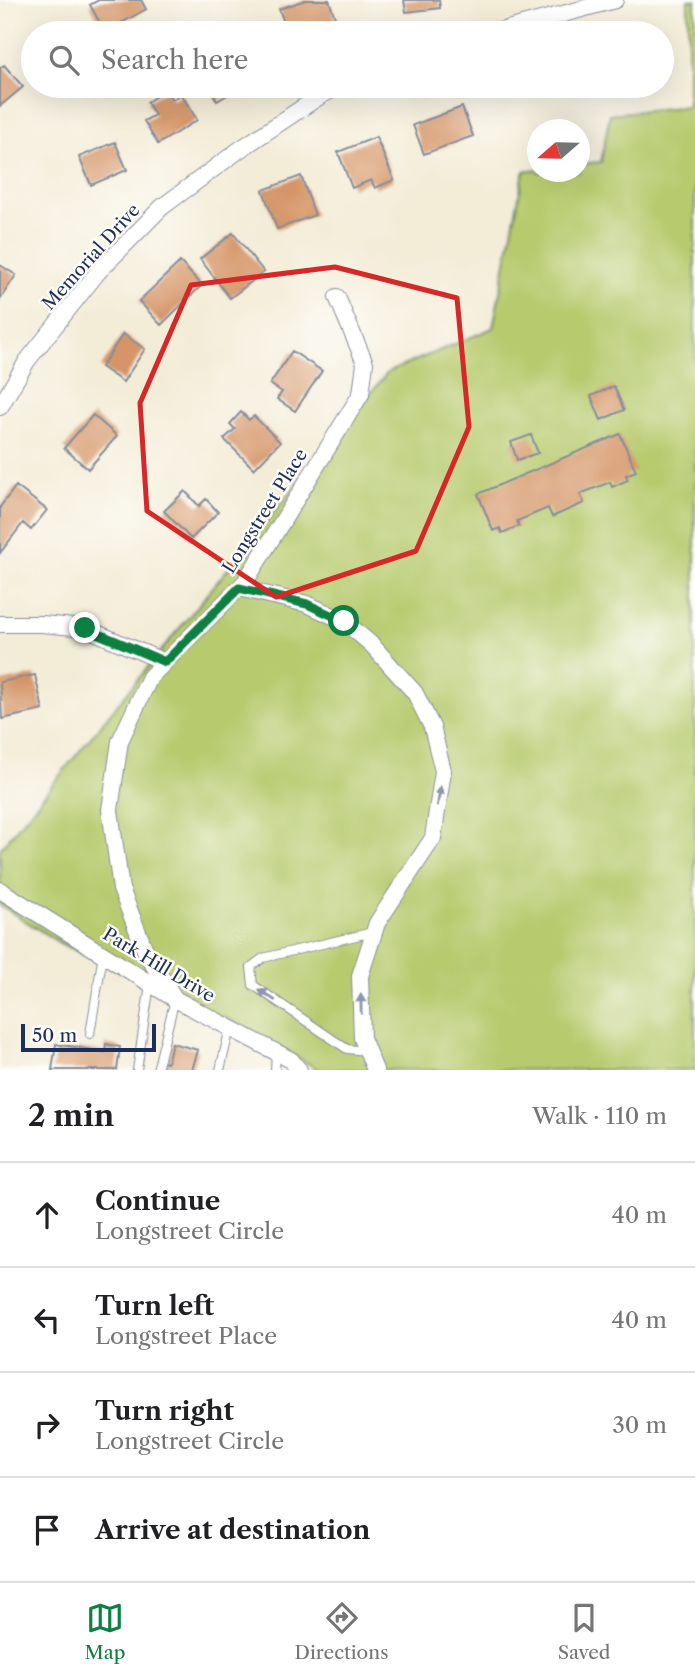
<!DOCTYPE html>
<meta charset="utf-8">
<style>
:root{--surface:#fff;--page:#f2f2f2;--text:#202124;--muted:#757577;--line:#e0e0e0;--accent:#0b8043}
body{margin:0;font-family:"Libre Caslon Text",serif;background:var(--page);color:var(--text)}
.compass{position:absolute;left:527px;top:119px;width:63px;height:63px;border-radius:50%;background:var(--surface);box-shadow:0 7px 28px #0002;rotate:250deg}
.scale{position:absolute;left:21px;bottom:18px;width:135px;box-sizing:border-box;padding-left:7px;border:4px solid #1b2f5e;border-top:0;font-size:19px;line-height:24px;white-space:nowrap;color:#1b2f5e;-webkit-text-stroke:5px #fdfcf7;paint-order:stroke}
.stop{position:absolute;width:21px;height:21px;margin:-16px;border:5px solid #0b8043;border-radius:50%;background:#fff}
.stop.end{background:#0b8043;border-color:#fff;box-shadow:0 2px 7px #0008}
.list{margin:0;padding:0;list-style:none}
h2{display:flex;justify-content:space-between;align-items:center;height:91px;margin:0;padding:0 28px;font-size:30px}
h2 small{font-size:23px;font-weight:400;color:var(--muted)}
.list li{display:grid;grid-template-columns:46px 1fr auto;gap:21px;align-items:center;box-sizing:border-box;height:105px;padding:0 28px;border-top:2px solid var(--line)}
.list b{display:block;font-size:26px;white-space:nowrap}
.list p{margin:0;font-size:23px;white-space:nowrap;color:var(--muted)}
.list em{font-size:23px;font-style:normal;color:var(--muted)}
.icon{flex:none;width:38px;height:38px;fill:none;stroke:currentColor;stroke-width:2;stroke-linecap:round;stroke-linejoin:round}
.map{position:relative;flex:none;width:695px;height:1070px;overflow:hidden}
.search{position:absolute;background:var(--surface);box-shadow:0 7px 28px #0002;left:21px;right:21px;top:21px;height:77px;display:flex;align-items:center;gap:18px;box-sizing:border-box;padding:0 24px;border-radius:38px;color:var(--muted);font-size:26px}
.sheet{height:511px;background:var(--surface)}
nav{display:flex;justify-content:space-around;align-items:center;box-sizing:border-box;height:98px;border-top:2px solid var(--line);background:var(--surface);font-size:19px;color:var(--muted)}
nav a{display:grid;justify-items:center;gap:4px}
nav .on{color:var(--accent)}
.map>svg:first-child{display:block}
.green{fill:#b7ca6e;stroke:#697c66;stroke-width:2}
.building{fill:#d59568}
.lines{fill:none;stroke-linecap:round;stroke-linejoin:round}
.service-casing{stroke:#878e9a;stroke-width:10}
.minor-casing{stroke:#878e9a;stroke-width:18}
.service{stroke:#fff;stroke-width:8}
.minor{stroke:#fff;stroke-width:16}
.oneway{fill:#8d97ae}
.route{stroke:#0b8043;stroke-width:9}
.marked{fill:none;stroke:#d62828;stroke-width:5;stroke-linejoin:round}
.labels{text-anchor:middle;stroke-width:5;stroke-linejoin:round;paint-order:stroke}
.street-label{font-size:18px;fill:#1b2f5e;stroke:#fdfcf7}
</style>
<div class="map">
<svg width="695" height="1070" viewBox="0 0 695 1070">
<rect width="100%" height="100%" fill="#fdfcf7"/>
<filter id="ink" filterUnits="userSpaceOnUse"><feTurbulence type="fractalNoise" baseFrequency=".0143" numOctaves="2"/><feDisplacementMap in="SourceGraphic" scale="14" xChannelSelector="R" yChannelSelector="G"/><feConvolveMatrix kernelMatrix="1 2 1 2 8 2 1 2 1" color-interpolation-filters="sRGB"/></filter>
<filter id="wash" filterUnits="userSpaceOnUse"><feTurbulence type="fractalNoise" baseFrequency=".00686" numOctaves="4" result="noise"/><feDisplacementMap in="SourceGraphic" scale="28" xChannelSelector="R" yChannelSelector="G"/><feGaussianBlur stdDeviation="1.57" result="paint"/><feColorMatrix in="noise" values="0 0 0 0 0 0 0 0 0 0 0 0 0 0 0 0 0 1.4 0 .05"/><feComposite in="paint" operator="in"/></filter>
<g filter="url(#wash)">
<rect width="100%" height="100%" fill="#f3ecd7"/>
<!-- green -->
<path class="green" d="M688,0H695V1070H319L251,1030L60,943L0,905V849L388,372L493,328L524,171L537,169L538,172H580V164L601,162L610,114L688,106Z"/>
<g id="blocks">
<!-- building -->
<path class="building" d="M99,0H141L146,9L105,32L90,5Z
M305,0H329L337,24L313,33H288L279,9Z
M404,0H439L440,8L406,12Z
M62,23L68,33H45Z
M4,65L23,87L0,106V68Z
M209,86H242L217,101Z
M166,90L172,100L181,94L197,120L158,144L144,121L155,115L147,102Z
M462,107L473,136L424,154L413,125Z
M376,137L394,180L375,188L371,180L352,188L338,152Z
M115,142L127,170L91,185L79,157Z
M301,176L315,215L277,229L263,190Z
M233,233L264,272L230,298L200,259Z
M180,262L202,285L161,325L139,301Z
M0,265L16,275L0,299Z
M123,334L145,349L123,382L101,367Z
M292,351L322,371L295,411L277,399L282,392L270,384Z
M614,386L624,410L601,420L591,396Z
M241,412L249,420L254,416L280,442L254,469L224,439L235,429L230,424Z
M93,415L117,436L88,469L64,448Z
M620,434L636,471L626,475L628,480L612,487L610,482L580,494L584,503L552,517L548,508L517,521L519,526L502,533L500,528L493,531L478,494Z
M531,435L538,453L517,460L511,442Z
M16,486L47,510L31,530L23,523L0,553V507Z
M185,491L199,506L206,499L218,512L191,539L164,511Z
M35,675L43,710L2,719L0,682Z
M172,1043L198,1050L192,1070H161L163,1062L167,1063Z
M56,1044L105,1052L106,1044L120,1047L117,1070H52Z"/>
</g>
</g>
<g filter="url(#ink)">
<use href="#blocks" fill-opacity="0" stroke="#878e9a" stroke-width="2"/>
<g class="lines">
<defs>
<path id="service" d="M90,1034L103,954
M367,1051L347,1049L253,985L251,967L263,958L373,932
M137,1070L150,984
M157,1070L175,999
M220,1070L230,1028
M275,1070L276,1052"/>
<path id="minor" d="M493,33L615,0
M0,407L27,361L98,272L162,207L239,150L320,96L340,86
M239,588L307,604L344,621L372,645L415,693L432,727L443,771L433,838L377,923L360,976L362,1038L375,1070
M0,624H42L85,628L165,662
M0,890L175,999L291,1060L299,1070
M175,999L147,955L121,889L110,810L120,741L150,677L245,582L361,394L365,363L337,297"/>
</defs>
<!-- service casing -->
<use href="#service" class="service-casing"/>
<!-- minor casing -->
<use href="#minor" class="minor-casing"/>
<!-- service -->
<use href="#service" class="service"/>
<!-- minor -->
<use href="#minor" class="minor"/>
</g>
<!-- one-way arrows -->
<defs><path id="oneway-solid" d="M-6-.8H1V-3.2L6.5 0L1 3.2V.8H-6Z" transform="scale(1.75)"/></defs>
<g class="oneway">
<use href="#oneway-solid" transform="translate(439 796) rotate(-81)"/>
<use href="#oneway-solid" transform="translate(267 995) rotate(-146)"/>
<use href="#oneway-solid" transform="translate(361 1004) rotate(-91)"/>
</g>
</g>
<g class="lines" filter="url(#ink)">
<!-- route -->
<path class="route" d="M85,628L165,662L239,588L307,604L344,621"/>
</g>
<!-- marked area -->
<path class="marked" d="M335,267L457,298L469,427L416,551L276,597L147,511L140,403L191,285Z"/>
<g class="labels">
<!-- street labels -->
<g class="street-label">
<text transform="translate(91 257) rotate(-48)" y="6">Memorial Drive</text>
<text transform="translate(265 511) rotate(-58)" y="6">Longstreet Place</text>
<text transform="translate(159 965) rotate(31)" y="6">Park Hill Drive</text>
</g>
</g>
</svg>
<svg class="compass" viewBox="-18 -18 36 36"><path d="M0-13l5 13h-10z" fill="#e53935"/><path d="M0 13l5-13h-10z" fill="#757577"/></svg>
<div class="scale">50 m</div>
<div class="stop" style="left:344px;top:621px"></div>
<div class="stop end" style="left:85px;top:628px"></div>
<div class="search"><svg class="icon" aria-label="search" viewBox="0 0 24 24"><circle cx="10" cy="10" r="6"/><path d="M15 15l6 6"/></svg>Search here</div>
</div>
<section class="sheet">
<h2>2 min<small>Walk · 110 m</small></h2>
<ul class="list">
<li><svg class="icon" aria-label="ahead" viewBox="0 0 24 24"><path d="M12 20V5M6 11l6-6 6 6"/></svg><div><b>Continue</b><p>Longstreet Circle</p></div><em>40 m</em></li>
<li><svg class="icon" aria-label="left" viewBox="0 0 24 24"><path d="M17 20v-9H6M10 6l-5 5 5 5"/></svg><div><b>Turn left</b><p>Longstreet Place</p></div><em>40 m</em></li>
<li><svg class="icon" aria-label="right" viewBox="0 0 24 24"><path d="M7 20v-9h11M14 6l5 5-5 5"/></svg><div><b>Turn right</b><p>Longstreet Circle</p></div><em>30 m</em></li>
<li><svg class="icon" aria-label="arrive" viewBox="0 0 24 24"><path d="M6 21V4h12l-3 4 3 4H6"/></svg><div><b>Arrive at destination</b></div></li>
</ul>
</section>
<nav>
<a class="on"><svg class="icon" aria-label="map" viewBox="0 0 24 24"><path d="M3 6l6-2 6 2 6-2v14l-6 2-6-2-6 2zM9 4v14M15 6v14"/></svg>Map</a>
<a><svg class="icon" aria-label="directions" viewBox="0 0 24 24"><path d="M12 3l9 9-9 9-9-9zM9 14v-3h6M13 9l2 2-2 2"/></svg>Directions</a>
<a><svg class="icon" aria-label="saved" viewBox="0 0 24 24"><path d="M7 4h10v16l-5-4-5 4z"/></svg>Saved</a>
</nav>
